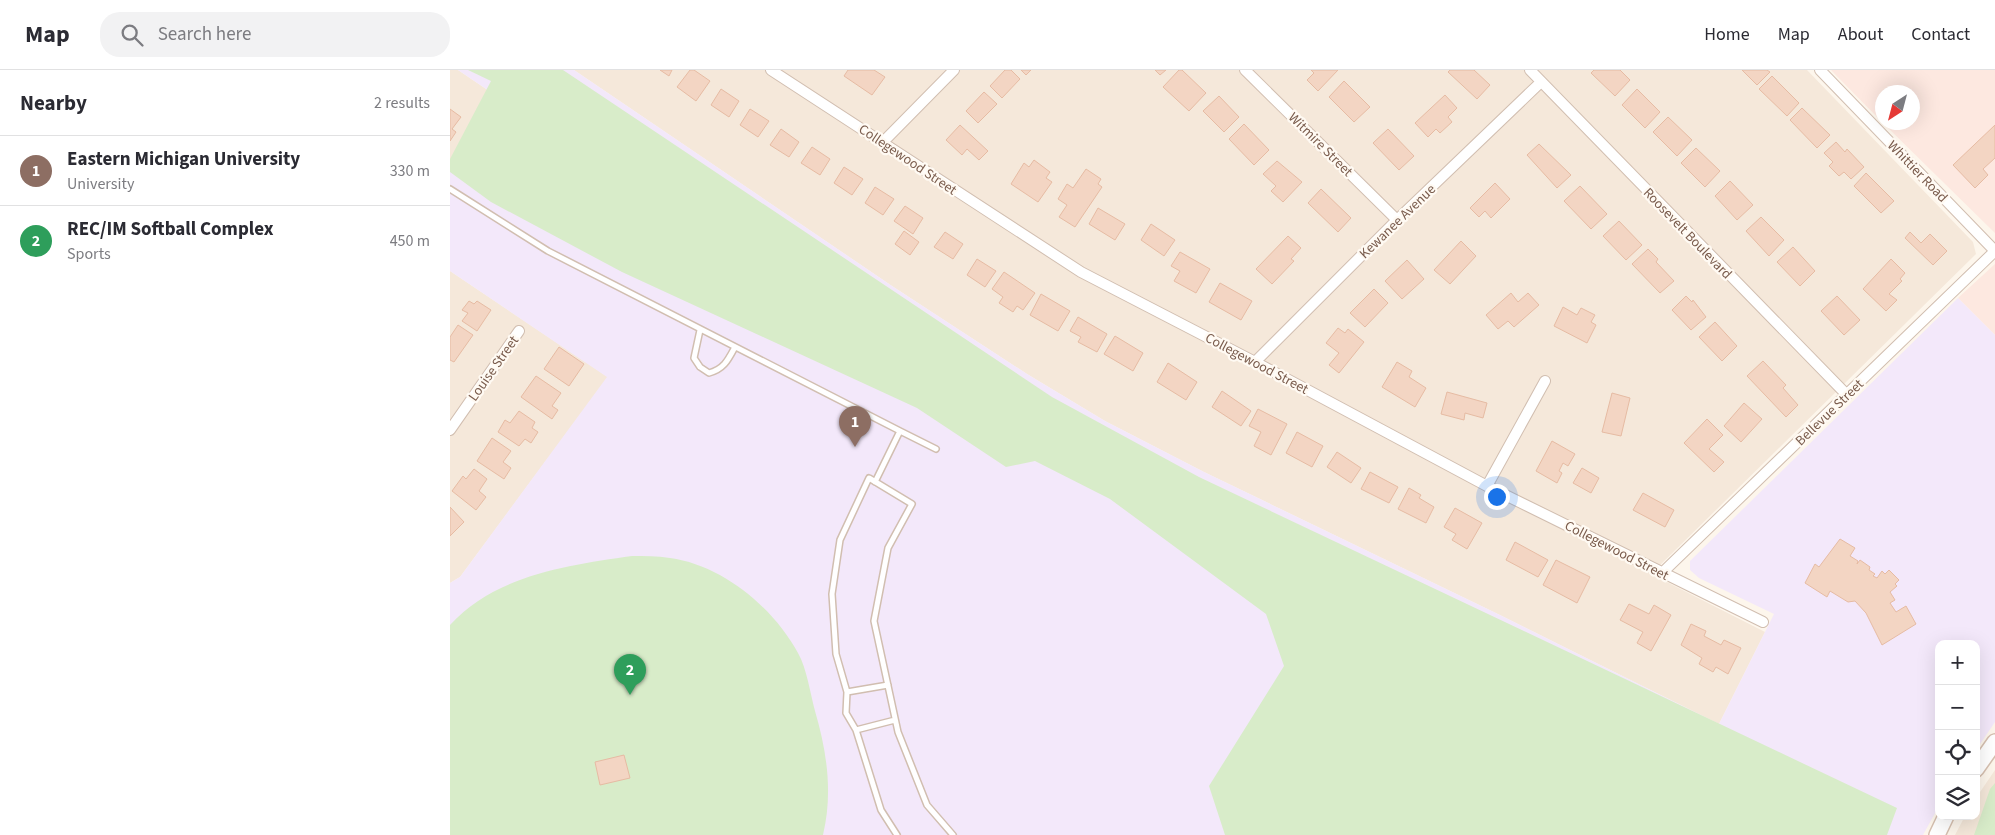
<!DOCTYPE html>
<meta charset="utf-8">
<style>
:root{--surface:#fff;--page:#f2f2f3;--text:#2b2b33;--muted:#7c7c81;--line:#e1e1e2;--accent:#e76f51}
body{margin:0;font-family:"Source Sans 3",sans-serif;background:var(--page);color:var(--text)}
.controls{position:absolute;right:15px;bottom:15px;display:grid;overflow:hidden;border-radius:10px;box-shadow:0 5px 20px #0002}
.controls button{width:45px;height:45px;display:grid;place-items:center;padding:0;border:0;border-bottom:1px solid var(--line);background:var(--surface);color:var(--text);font:25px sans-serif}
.compass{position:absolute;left:1425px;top:15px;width:45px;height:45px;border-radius:50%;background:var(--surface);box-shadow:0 5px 20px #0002;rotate:216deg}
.you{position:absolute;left:1046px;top:426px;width:18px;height:18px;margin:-12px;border:4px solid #fff;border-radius:50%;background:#1a73e8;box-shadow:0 0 0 8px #1a73e833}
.badge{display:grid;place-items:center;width:32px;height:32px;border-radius:50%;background:var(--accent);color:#fff;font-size:16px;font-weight:700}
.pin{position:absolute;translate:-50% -41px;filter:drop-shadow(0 1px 2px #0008)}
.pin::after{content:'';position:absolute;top:26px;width:18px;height:15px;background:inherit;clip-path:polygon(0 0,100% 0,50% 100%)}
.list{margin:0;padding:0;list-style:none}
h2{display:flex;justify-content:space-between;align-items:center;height:65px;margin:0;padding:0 20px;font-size:21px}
h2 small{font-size:16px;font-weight:400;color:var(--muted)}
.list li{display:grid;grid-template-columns:32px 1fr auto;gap:15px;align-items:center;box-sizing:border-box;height:70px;padding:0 20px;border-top:1px solid var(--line)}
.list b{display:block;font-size:19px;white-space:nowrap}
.list p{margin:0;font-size:16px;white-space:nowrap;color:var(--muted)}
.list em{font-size:16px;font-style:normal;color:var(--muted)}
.icon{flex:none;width:28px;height:28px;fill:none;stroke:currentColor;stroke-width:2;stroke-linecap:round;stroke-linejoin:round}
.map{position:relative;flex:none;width:1545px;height:765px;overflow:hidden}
header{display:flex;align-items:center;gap:30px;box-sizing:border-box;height:70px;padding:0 25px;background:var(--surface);border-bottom:1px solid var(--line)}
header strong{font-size:24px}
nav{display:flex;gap:28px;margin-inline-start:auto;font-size:18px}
.search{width:350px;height:45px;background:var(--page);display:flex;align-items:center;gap:12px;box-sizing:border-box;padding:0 18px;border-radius:20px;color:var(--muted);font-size:19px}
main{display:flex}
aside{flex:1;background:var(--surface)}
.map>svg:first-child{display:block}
.residential{fill:#f5e8da}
.commercial{fill:#fde8e0}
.education{fill:#f3e8fa}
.green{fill:#d8ecc9}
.building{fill:#f3d5c3;stroke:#e6bba3}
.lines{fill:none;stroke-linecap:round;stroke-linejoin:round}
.service-casing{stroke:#d1beb0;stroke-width:8}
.minor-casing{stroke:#d1beb0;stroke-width:12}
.secondary-casing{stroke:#d6c0b0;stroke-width:18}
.service{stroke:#fff;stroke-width:5}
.minor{stroke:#fff;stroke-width:10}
.secondary{stroke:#fff;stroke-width:15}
.labels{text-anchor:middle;stroke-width:4.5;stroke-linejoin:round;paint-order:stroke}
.street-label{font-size:14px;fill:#7a5c4d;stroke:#fffaf3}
</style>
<header>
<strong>Map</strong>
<div class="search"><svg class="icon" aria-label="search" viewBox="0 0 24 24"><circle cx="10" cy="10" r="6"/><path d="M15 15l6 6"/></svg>Search here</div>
<nav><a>Home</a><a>Map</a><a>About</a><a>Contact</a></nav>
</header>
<main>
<aside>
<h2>Nearby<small>2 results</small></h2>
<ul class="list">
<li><span class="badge" style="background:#8d6e63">1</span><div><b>Eastern Michigan University</b><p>University</p></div><em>330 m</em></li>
<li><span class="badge" style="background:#2e9e5b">2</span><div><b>REC/IM Softball Complex</b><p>Sports</p></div><em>450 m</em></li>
</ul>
</aside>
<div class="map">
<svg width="1545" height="765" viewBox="0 0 1545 765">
<rect width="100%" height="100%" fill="#fdf6ec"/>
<!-- residential -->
<path class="residential" d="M0,0H8L48,27L0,97Z
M124,0H1357L1523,172L1526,184L1201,504L1315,562L1269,654L1052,546L754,402L655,351L577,304L442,216Z
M0,201L158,307L10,507L0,513Z
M1545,700V765H1505L1515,746H1526V728Z"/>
<!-- commercial -->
<path class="commercial" d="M1381,0H1545V163L1433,53L1462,52V22H1432V52Z
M1545,194V265L1508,228Z"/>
<!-- education -->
<path class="education" d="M8,0H124L442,216L577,304L655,351L754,402L1052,546L1269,654L1324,544L1249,508L1240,500V491L1508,228L1545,265V652L1526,680V574H1489V736L1473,765H0V513L10,507L157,307L0,201V97L48,27Z"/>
<!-- green -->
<path class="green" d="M18,0H113L602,327L749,407L1447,738L1437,765H775L759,716L834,596L816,544L660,429L585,391L556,397L467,338L172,202L41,132L0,102V89L41,11Z
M182,486C194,486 207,486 220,488C272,495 323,537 348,583C357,599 360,623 365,641C377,682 383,723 373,765H0V555C45,505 119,495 182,486Z
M1545,713V765H1524L1540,719Z"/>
<!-- building -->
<path class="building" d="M210,0H222L219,6Z
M240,0H244L260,11L246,31L227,17Z
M398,0H424L435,7L422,25L394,6Z
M555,0H561L570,9L552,28L540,16Z
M571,0H581L576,5Z
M705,0H716L710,5Z
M729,0H732L756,23L739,41L713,17Z
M861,0H888L868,21L857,10L864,3Z
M1000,0H1024L1040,15L1027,29L998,2Z
M1144,0H1170L1180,10L1165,26L1141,3Z
M1292,0H1317L1320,2L1307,15Z
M1322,6L1349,33L1337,46L1309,19Z
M894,11L920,37L904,52L879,27Z
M271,19L289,31L279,47L261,35Z
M1187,19L1210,42L1195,58L1172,35Z
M534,22L547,34L528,53L516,41Z
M995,25L1007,38L998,47L1002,52L990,63L986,59L978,67L965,53Z
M769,26L789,47L774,62L753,41Z
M1352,38L1380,65L1367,78L1340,50Z
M0,39L11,47L2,59L6,62L0,71Z
M300,39L319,51L308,67L290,55Z
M1218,47L1242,70L1227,86L1203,62Z
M794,54L819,80L804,95L779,69Z
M510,55L538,81L529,90L517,79L512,85L496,70Z
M1545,55V88L1533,99L1538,105L1525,118L1503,95Z
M331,59L349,72L339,87L320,75Z
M938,59L964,86L949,100L923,73Z
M1386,72L1395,82L1397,79L1414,97L1401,109L1394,102L1389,106L1379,96L1383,92L1374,83Z
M1089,74L1121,105L1107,118L1077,85Z
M362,77L380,89L370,105L351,93Z
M1246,78L1270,101L1255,117L1231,93Z
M584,90L600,102L596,108L602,112L588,132L561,114L574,93L579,97Z
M827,91L852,112L833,132L821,121L826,116L813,104Z
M394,97L413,109L402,125L384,113Z
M636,99L651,109L648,114L652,117L625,157L609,147L617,135L608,129L617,114L623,118Z
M1416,103L1444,131L1431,143L1404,116Z
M1280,111L1303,135L1287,150L1265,126Z
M1045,113L1060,129L1041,148L1035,141L1029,147L1020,138Z
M1130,116L1157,144L1141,159L1114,131Z
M425,117L444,129L433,145L415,133Z
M871,119L901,148L888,162L858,133Z
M455,136L473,148L463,164L444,151Z
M648,138L675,154L665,170L639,154Z
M1311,147L1334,170L1319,186L1296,161Z
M1169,151L1192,175L1176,190L1153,166Z
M701,154L725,170L714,186L691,170Z
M454,161L469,172L460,185L445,174Z
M495,162L513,174L503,189L484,177Z
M1460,162L1471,173L1480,164L1497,181L1483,195L1455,168Z
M838,166L851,178L841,189L844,191L822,214L806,199Z
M1011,171L1026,186L1000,214L984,200Z
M1343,177L1365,201L1350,216L1327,192Z
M1198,179L1208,189L1206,192L1224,211L1210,223L1182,194Z
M730,182L760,199L746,223L724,211L730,201L721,196Z
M527,189L546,201L535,217L517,205Z
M1441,189L1455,203L1450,209L1452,211L1439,224L1447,230L1436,241L1413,219Z
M957,190L974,209L952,229L935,211Z
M554,202L585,223L573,240L567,236L563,242L549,233L553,227L542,219Z
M770,213L802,231L791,250L759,232Z
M924,219L938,233L915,257L900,243Z
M1061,223L1068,232L1078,223L1089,235L1064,257L1058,251L1048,259L1036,245Z
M591,224L620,241L608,261L580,245Z
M1236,226L1242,232L1243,230L1256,247L1241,260L1222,240Z
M1387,226L1410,250L1394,265L1371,241Z
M19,231L24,234L27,231L41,240L27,261L12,251L18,243L12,240Z
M1113,237L1127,245L1131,238L1145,245L1141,252L1146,255L1137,273L1104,256Z
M628,247L657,264L647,282L628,272L631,267L620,261Z
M1265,252L1287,276L1272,291L1249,267Z
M8,255L23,265L4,292L0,290V267Z
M888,258L895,263L898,259L914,272L889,303L879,295L889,283L876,273Z
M665,266L693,283L683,301L654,284Z
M109,277L134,294L119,316L94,299Z
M1313,291L1336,315L1333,318L1348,335L1336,347L1297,306Z
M947,292L962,301L959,307L976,318L965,337L932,317Z
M718,293L747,312L736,330L707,312Z
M86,306L111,323L102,336L108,340L102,349L71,327Z
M772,321L801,341L791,356L762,337Z
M997,322L1037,333L1033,348L1015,343L1014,350L991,344Z
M1162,323L1180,328L1171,366L1152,362Z
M1294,333L1312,349L1291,372L1274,356Z
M808,339L837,354L821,385L804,376L811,362L799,356Z
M69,341L85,352L82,358L88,362L81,373L75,369L69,376L48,362L55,350L60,353Z
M1257,349L1273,365L1259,379L1274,392L1264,402L1234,373Z
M847,362L873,376L862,397L836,383Z
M42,368L61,381L53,392L61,398L54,409L27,391Z
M1102,371L1125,384L1118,396L1113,393L1109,401L1112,403L1107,413L1086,401Z
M887,382L911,398L901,413L877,397Z
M1132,398L1149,408L1141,423L1123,413Z
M24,399L37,409L29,421L36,427L26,440L2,421L13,406L16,409Z
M920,402L948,417L939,433L911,419Z
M959,418L971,425L969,428L984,437L976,453L948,439Z
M1193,423L1224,440L1215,457L1183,440Z
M0,437L14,452L0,466Z
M1005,438L1032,453L1017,479L1002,470L1006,464L994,457Z
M1390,469L1405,478L1400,486L1408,491L1407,494L1410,490L1420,497L1419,500L1425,504L1423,506L1427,508L1432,501L1435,504L1439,500L1449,510L1445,514L1447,516L1440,522L1445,530L1440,533L1446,542L1456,536L1466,554L1432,575L1416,543L1405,531L1398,532L1380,521L1377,527L1355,513L1365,494L1369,497Z
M1065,472L1098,490L1088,507L1056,490Z
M1106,490L1140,507L1127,533L1093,515Z
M1179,534L1199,544L1204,535L1221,545L1201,581L1187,573L1193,562L1170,550Z
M1241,554L1256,561L1254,566L1271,575L1274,570L1291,578L1278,604L1266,597L1263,602L1249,594L1252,588L1231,575Z
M174,685L180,708L150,715L145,692Z"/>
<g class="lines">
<defs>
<path id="service" d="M0,119L98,181L450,361L425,412
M250,260L244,288L250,297L259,303C274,299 278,290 285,277
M450,361L486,379
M397,622L438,615
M406,660L445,650
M447,765L431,740L406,660L396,643L397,622L386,584L382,524L390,470L419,408L462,434L438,478L424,551L448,662L477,735L503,765"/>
<path id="minor" d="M321,0L631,202L805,292L1037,416L1313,552
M795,0L947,150
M1080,0L1397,325
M433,72L504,0
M805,292L947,150L1091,12
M0,360L69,261
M1037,416L1095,311
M1212,503L1545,181L1370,0"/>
<path id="secondary" d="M1526,699L1545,672
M1487,765L1496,746"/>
</defs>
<!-- service casing -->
<use href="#service" class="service-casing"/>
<!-- minor casing -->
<use href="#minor" class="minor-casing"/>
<!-- secondary casing -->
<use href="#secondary" class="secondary-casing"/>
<!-- service -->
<use href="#service" class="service"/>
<!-- minor -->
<use href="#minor" class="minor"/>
<!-- secondary -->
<use href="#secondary" class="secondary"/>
</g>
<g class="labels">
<!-- street labels -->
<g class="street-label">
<text transform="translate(871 74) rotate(45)" y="5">Witmire Street</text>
<text transform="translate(458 89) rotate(34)" y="5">Collegewood Street</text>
<text transform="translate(1468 101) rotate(46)" y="5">Whittier Road</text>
<text transform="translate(947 151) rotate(-44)" y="5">Kewanee Avenue</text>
<text transform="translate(1238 163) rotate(46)" y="5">Roosevelt Boulevard</text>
<text transform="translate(807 293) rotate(28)" y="5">Collegewood Street</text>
<text transform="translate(43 298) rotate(-55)" y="5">Louise Street</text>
<text transform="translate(1379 342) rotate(-44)" y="5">Bellevue Street</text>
<text transform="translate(1167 480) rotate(27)" y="5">Collegewood Street</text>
</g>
</g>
</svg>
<div class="controls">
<button>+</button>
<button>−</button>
<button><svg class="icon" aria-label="locate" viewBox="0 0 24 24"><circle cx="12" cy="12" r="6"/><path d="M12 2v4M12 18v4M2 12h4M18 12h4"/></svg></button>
<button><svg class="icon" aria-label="layers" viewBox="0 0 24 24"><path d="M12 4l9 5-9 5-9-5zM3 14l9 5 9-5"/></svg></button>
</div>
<svg class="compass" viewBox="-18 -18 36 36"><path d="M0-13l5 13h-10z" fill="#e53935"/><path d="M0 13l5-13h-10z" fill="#7c7c81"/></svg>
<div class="you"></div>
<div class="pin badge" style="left:405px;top:377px;background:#8d6e63">1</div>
<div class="pin badge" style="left:180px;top:625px;background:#2e9e5b">2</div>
</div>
</main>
